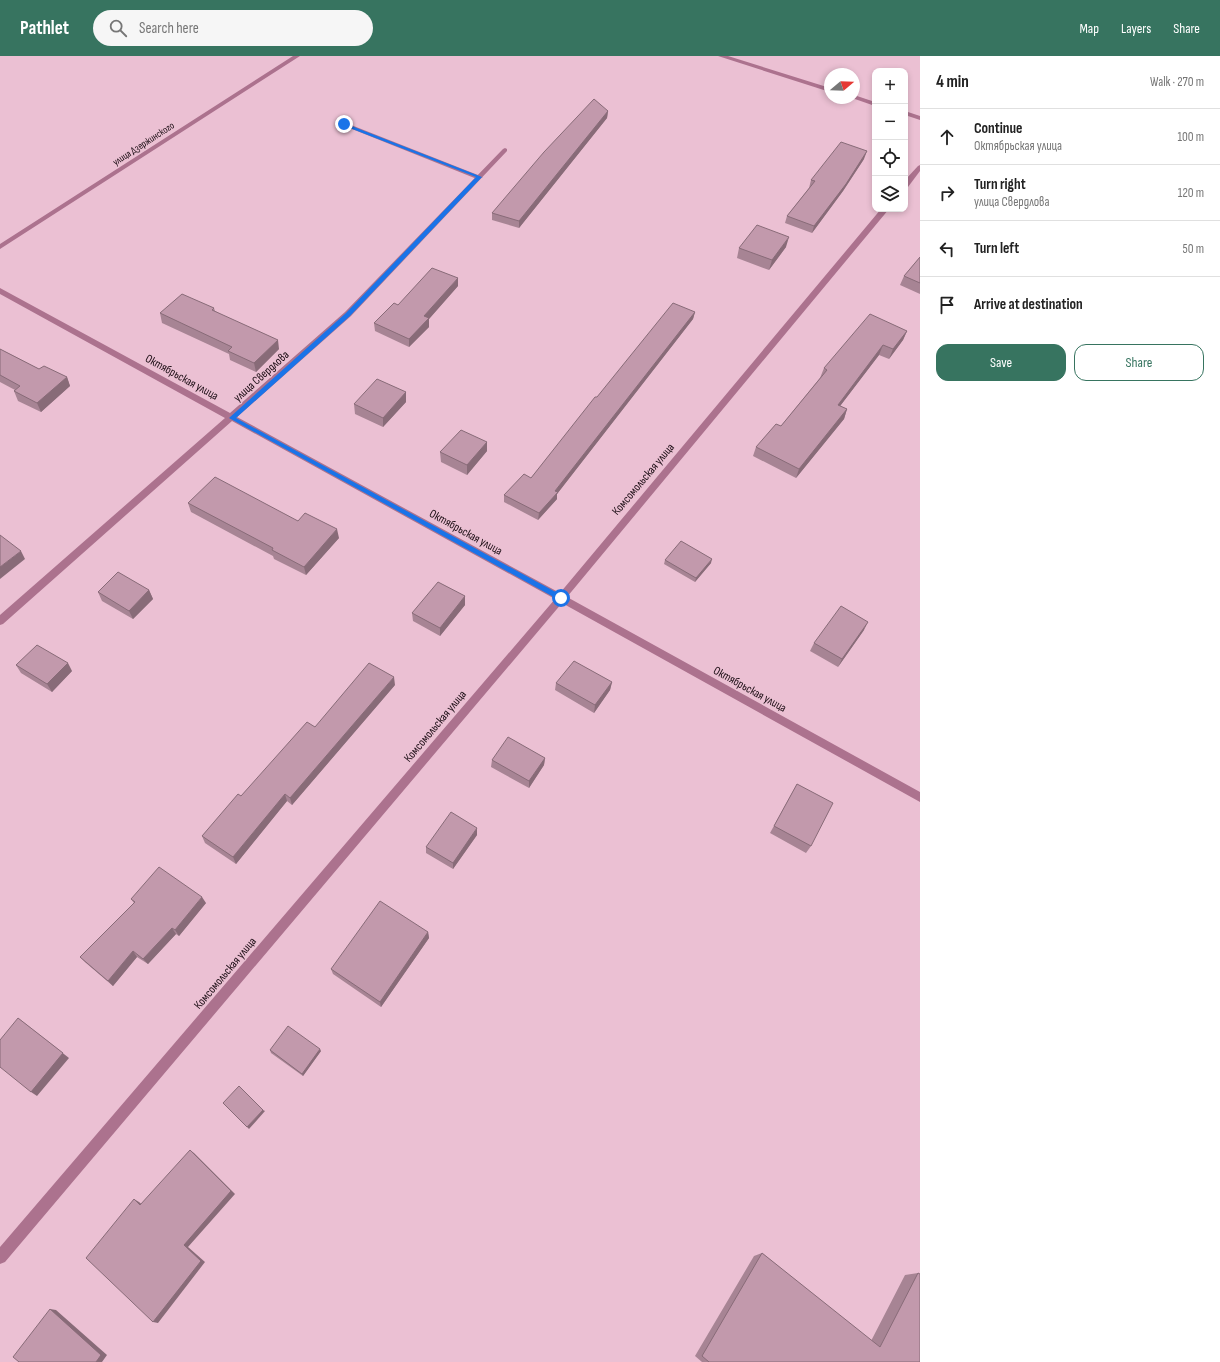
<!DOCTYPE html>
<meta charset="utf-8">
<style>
:root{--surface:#fff;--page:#f6f6f6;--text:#222;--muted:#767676;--line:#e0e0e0;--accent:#377460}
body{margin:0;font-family:"Sofia Sans Condensed",sans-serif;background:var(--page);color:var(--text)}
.controls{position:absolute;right:12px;top:12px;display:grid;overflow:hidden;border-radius:8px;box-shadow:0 2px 6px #0003}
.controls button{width:36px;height:36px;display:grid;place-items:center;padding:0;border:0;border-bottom:1px solid var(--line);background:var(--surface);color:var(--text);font:20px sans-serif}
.compass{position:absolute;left:824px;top:12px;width:36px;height:36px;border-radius:50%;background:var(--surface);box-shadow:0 2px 6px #0003;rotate:71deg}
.stop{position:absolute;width:12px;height:12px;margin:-9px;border:3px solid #1a73e8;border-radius:50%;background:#fff}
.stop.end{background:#1a73e8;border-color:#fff;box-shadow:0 1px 4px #0008}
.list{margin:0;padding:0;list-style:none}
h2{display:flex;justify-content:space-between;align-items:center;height:52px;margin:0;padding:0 16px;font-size:17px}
h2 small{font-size:13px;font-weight:400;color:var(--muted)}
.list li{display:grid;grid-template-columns:26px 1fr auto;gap:12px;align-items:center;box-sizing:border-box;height:56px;padding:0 16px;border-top:1px solid var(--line)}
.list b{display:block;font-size:15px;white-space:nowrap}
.list p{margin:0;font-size:13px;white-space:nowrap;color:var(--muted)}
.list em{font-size:13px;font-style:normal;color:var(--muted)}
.actions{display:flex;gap:8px;padding:12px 16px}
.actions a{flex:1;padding:9px 0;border:1px solid var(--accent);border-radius:12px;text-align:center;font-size:14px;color:var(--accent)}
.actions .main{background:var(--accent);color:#fff}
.icon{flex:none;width:22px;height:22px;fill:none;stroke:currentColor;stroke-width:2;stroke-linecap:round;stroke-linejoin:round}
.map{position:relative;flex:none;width:920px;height:1306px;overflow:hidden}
header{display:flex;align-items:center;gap:24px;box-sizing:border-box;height:56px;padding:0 20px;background:var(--accent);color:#fff}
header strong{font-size:19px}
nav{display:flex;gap:22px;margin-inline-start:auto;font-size:14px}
.search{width:280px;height:36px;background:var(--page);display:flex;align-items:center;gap:10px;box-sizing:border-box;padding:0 14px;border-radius:22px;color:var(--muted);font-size:15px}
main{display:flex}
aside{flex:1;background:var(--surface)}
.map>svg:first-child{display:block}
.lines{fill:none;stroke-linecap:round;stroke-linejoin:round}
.lane{fill:#ac728e;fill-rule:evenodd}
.street{fill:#ac728e;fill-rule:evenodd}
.wall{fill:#a78494}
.shaded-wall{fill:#886b78}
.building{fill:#c299ac;stroke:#886b78}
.route{fill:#1a73e8}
.labels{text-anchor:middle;stroke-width:3;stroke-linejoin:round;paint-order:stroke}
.far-street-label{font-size:10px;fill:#1a0c13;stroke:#ebc0d3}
.street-label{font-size:12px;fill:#1a0c13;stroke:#ebc0d3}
</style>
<header>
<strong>Pathlet</strong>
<div class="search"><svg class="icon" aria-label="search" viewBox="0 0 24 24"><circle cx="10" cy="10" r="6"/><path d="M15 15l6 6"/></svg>Search here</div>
<nav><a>Map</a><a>Layers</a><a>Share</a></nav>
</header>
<main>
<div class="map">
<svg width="920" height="1306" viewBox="0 0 920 1306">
<rect width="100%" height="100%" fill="#ebc0d3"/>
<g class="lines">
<!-- lane -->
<path class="lane" d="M342,67H346L483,121L479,123H477L342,69Z"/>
<!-- street -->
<path class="street" d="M293,0H300L0,193V188Z
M718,0H728L830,32V36Z
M854,39L875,46V50L852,42H854Z
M905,55L920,60V64L905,59Z
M505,92L507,93V95L351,260L237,361L560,537L881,153H889L567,541L920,736V746L562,547L5,1206L0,1208V1191L555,543L232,365L3,568L0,569V559L225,362L0,238V232L230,357L345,256L503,93Z
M920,109V115L908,131H905V124L918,110Z"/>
</g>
<!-- wall -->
<path class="wall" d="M608,55L607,62L519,172L492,164V157Z
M864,103L843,135L812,177L785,167L787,160L809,132L811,124Z
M786,191L769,214L737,202L739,192Z
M920,201V238L900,229L904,220Z
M458,230L429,263V271L409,291L375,275L374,267L398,249Z
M214,252L215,255L279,293L256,316L230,304L229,298L162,267L160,257Z
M695,256L693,263L557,438V443L538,464L504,446V439L531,422L597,341Z
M907,275L903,284L889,303L879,299L840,350L847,353L844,363L796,422L753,400L756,391L781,370L820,322L824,312Z
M0,293L39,313L67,321L70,330L41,356L18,345L14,335L15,334L0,326Z
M406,336V346L383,371L355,358L354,348Z
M487,386V395L467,419L441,406L440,396Z
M188,447L298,465L339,482L306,519L274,503L273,500L191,456Z
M665,504L711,507L695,526L664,508Z
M149,534L153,543L133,563L102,545L98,536Z
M465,540V549L440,580L413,565L412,557Z
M864,574L838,611L810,595L814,587Z
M16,609L72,615L52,636L21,617Z
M612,626L610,634L594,657L555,634L556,627Z
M395,629L292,749L287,745L236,808L205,787L202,780L241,740L315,671Z
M545,702L544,709L529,732L491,711L492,704Z
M797,728L811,790L806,797L770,777Z
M477,779L453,813L426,797V791Z
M131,843L206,847L179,880L176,878L148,908L137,901L113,930L86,907L80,901L134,847Z
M428,876L429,882L381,951L333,918L331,913Z
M270,994L321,995L303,1020L271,997Z
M762,1197L871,1285L905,1219L918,1217L920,1306H702L695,1300L754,1200Z"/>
<!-- shaded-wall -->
<path class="shaded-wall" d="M608,55L607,62L519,172V165Z
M867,95L864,103L843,135L812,177L814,170Z
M789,181L786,191L769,214L772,204Z
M458,222V230L429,263V271L409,291V283L424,260Z
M695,256L693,263L557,438V443L538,464L539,457L555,435Z
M907,275L903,284L889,303L893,293Z
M278,284L279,293L256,316L254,307Z
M883,289L879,299L834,358L838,349Z
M67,321L70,330L41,356L37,347Z
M406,336V346L383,371V362Z
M847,353L844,363L796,422L799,413Z
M487,386V395L467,419V409Z
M337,473L339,482L306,519L304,511Z
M21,495L25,503L0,523V511Z
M712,503L711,507L695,526L696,522Z
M149,534L153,543L133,563L129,555Z
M465,540V549L440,580V572Z
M868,566L864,574L838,611L842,603Z
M68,607L72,615L52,636L47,628Z
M394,621L395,629L292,749L290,742Z
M612,626L610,634L594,657L595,649Z
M545,702L544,709L529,732V725Z
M285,738L287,745L236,808L233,801Z
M477,772V779L453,813V807Z
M202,841L206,847L179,880L175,874Z
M172,872L176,878L148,908L143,903Z
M428,876L429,882L381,951L380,946Z
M133,895L137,901L113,930L108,925Z
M18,962L69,1002L37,1040L31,1036Z
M320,993L321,995L303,1020L302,1018Z
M263,1054L265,1055L249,1073L247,1071Z
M190,1094L194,1097L235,1138L188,1191L205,1206L158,1267L153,1266Z
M134,1143L139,1146L145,1151L140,1149Z
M50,1253L56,1254L107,1299L102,1306H96Z"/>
<!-- building -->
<path class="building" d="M594,43L608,55L519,165L492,157L544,96Z
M841,86L867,95L846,128L814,170L787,160L815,125L811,124Z
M757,169L789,181L772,204L739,192Z
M920,201V227L904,220Z
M432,212L458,222L424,260L429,262L409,283L374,267L394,247L398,249Z
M182,238L214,252L212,254L278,284L254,307L228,295L232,291L160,257Z
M673,247L695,256L555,435L558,436L539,457L504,439L524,418L531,422L595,341H597Z
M870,258L907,275L893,293L883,289L838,349L847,353L799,413L756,391L776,368L781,370L827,314L824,312Z
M0,293L39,313L44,310L67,321L37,347L14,335L20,330L0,319Z
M377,323L406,336L383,362L354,348Z
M461,374L487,386L467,409L440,396Z
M215,421L298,465L305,457L337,473L304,511L272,494L273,492L188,447Z
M0,479L21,495L0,511Z
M681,485L712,503L696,522L665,504Z
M118,516L149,534L129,555L98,536Z
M438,526L465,540L440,572L412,557Z
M841,550L868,566L842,603L814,587Z
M37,589L68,607L47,628L16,609Z
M574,605L612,626L595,649L556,627Z
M369,607L394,621L290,742L285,738L233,801L202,780L238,738L241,740L307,666L315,671Z
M508,681L545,702L529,725L492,704Z
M797,728L833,747L811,790L774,770Z
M451,756L477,772L453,807L426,791Z
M159,811L202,841L175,874L172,872L143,903L133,895L108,925L80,901L135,846L131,843Z
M380,845L428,876L380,946L331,913Z
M18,962L63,997L31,1036L0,1011V984Z
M288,970L320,993L302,1018L270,994Z
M239,1030L263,1054L247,1071L223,1047Z
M190,1094L231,1135L184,1189L201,1205L153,1266L86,1202L134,1143L140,1149Z
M762,1197L880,1291L918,1217L920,1218V1306H709L702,1300Z
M50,1253L101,1299L96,1306H19L13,1301Z"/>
<!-- route -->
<path class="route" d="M344,67L482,121L350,260L236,362L563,540V544H559L229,362L346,257L476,121L342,69Z"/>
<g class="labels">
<!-- far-street labels -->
<g class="far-street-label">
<text transform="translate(143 87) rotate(-33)" y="4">улица Дзержинского</text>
</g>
<!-- street labels -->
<g class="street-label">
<text transform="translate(261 320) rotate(-42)" y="4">улица Свердлова</text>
<text transform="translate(182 321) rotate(29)" y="4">Октябрьская улица</text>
<text transform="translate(643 423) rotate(-50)" y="4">Комсомольская улица</text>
<text transform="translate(466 476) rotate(29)" y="4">Октябрьская улица</text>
<text transform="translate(750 633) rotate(29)" y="4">Октябрьская улица</text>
<text transform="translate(435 670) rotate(-50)" y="4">Комсомольская улица</text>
<text transform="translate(225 917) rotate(-50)" y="4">Комсомольская улица</text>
</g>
</g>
</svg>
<div class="controls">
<button>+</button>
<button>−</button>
<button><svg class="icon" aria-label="locate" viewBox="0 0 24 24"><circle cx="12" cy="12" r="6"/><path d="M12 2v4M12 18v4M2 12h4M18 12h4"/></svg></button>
<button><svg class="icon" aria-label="layers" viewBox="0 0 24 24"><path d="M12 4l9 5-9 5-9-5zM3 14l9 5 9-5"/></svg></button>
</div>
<svg class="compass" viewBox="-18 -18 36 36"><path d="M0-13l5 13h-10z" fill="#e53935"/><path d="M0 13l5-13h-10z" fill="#767676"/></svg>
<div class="stop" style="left:561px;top:542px"></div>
<div class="stop end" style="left:344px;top:68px"></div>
</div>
<aside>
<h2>4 min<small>Walk · 270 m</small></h2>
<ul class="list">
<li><svg class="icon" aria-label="ahead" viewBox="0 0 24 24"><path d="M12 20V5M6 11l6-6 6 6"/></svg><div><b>Continue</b><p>Октябрьская улица</p></div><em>100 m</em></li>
<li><svg class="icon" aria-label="right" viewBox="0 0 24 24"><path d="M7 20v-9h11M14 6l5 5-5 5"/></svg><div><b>Turn right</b><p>улица Свердлова</p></div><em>120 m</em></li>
<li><svg class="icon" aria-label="left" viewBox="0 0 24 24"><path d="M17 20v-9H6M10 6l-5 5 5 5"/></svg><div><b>Turn left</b></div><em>50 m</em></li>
<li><svg class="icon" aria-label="arrive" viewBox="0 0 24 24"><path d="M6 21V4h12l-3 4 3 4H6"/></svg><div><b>Arrive at destination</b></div></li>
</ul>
<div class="actions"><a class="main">Save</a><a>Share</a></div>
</aside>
</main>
